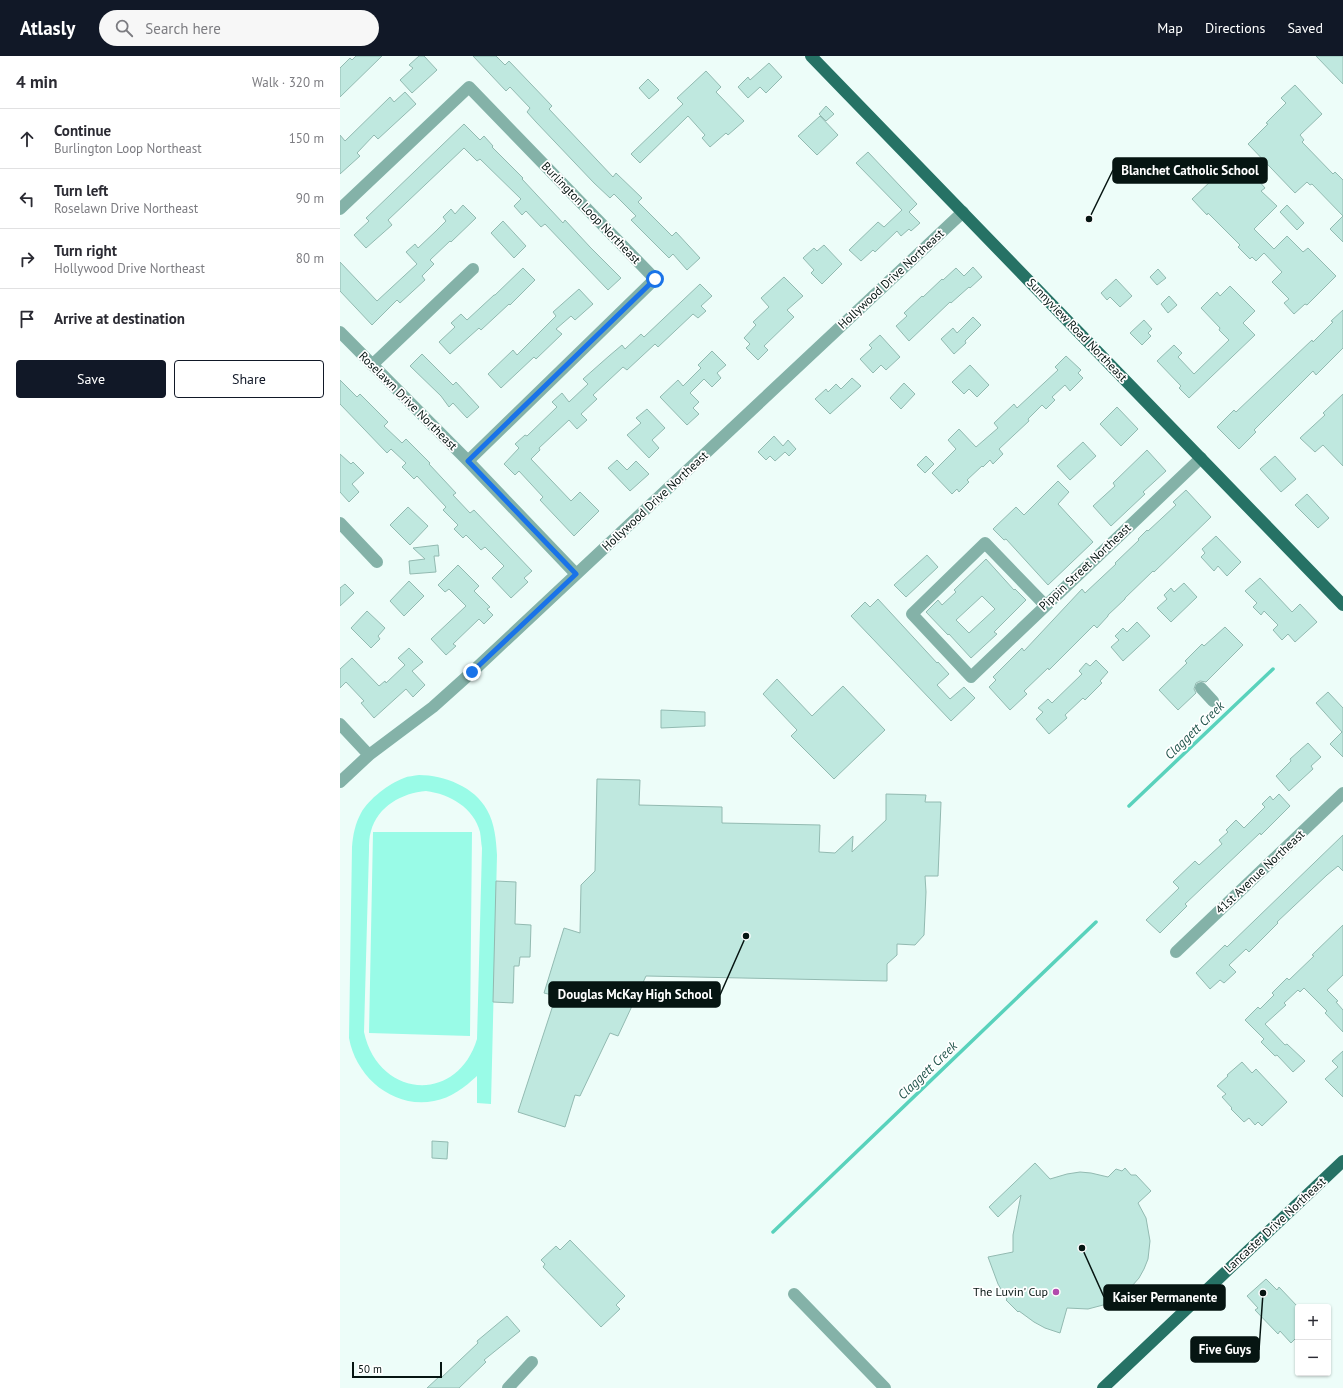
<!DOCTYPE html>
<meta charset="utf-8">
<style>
:root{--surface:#fff;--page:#f7f7f7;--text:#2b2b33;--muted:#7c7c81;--line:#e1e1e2;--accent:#111827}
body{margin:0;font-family:"PT Sans",sans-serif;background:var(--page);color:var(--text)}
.controls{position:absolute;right:12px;bottom:12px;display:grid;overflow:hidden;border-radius:4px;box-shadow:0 1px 3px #0004}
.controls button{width:36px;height:36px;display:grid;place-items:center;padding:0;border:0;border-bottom:1px solid var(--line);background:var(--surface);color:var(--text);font:20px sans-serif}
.scale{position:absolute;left:12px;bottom:10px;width:90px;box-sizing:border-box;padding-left:4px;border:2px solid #061512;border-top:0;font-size:11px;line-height:14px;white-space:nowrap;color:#061512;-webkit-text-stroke:3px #fff;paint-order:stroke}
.stop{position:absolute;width:12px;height:12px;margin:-9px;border:3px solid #1a73e8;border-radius:50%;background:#fff}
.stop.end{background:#1a73e8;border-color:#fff;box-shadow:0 1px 4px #0008}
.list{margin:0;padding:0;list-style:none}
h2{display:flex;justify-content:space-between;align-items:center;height:52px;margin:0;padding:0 16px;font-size:17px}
h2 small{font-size:13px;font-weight:400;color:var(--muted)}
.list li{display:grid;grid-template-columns:26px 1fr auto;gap:12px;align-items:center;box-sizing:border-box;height:60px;padding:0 16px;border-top:1px solid var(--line)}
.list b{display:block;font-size:15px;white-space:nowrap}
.list p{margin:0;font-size:13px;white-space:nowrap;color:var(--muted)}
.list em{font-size:13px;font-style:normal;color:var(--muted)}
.actions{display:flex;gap:8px;padding:12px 16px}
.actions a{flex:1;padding:9px 0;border:1px solid var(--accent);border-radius:4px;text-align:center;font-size:14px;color:var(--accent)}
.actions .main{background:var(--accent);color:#fff}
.icon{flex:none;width:22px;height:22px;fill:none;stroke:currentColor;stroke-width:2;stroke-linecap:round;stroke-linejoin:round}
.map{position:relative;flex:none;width:1003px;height:1332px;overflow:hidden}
header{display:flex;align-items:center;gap:24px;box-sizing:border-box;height:56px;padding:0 20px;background:var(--accent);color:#fff}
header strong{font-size:19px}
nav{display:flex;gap:22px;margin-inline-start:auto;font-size:14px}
.search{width:280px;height:36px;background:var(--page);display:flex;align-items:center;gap:10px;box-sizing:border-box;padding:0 14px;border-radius:22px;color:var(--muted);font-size:15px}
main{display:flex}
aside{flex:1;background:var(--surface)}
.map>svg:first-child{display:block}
.green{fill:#99fbe7;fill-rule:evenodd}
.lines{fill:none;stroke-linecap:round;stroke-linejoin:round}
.stream{stroke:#59d2bc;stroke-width:3.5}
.building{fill:#bfe8df;stroke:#92bab1;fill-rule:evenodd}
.minor{stroke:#84b2a8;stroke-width:12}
.major{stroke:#267265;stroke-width:12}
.route{stroke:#1a73e8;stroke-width:5}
.poi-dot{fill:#b24aad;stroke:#fff;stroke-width:1.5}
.labels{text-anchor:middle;stroke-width:3.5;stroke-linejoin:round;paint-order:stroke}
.street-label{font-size:12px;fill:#061512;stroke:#fff}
.poi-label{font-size:12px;fill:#061512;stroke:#fff;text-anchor:end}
.water-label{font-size:13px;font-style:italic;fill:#23564d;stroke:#fff}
.leader{fill:none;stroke:#061512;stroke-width:1.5}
.callout-dot{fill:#061512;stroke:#fff;stroke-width:1.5}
.callout{fill:#061512;stroke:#061512;stroke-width:1.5}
.callout-label{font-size:13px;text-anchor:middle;font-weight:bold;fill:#fff}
</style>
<header>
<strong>Atlasly</strong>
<div class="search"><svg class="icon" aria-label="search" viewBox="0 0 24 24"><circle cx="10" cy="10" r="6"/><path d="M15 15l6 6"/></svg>Search here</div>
<nav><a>Map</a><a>Directions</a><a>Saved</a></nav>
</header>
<main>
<aside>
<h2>4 min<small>Walk · 320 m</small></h2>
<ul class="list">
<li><svg class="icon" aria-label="ahead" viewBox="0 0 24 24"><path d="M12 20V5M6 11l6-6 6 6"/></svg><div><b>Continue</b><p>Burlington Loop Northeast</p></div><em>150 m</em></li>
<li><svg class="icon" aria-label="left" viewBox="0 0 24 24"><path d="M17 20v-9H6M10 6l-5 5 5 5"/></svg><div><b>Turn left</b><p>Roselawn Drive Northeast</p></div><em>90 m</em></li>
<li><svg class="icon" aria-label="right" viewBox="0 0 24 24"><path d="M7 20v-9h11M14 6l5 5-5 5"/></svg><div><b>Turn right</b><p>Hollywood Drive Northeast</p></div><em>80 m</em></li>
<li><svg class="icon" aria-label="arrive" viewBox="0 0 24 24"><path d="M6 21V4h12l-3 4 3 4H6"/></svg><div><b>Arrive at destination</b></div></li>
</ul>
<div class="actions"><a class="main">Save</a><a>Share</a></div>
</aside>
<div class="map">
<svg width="1003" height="1332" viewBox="0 0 1003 1332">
<rect width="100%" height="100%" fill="#edfdf9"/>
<!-- green -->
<path class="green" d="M79,719C104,719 135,731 147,754C155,768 156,784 157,799L151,1048L137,1047V1020C125,1031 111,1042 94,1045C53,1053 16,1021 9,982L12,791C13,779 15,768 21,757C29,743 48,728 64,722C68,720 74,720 79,719ZM86,735C110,738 134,752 140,776C141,781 141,787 142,792L137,983C117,1049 38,1042 24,976L29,794C29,788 29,781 31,775C38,750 62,737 86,735Z
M33,776H132L130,980L29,977Z"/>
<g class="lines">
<!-- stream -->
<path class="stream" d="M789,750L933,613
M433,1176L756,866"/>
</g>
<!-- building -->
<path class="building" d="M16,0H42L0,41V12L10,2L12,4Z
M79,0H84L97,14L72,37L60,24L73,12L69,9Z
M133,0H156L165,9L169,5L212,50L209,53L273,121L276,117L302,142L298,146L332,180L336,176L360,202L347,214L333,198L329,202L291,164L296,160L274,138L270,142L254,127L196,66L187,56L190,52L170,31L166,35Z
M976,0H1003V28Z
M429,7L442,21L426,37L420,31L408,42L398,31L408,21L410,24Z
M366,15L381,31L376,36L404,65L388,79L386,77L370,91L362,82L365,79L348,60L300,107L291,98L343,48L337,42Z
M308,23L319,34L309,43L299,32Z
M955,29L982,58L960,79L964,84L962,86L993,118L995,116L1003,124V186L990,173L1003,160L972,128L970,129L967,126L955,137L908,88L928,68L926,67L946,47L941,42Z
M65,36L76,48L38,83L34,79L17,97L20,100L0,118V79L5,85L50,41L54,46Z
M486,50L494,58L486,65L479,58Z
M480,60L498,79L477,99L458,80Z
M124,68L140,84L144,80L153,90L152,91L183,122L182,123L223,167L225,164L250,191L281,222L268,234L205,168L201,171L186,155L182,159L174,150L181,143L140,103L137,105L124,92L48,164L52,169L26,192L14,179L29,165L26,162Z
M528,96L577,148L569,156L580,167L571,175L569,173L561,180L557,175L535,196L533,194L521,205L509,194L538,166L544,171L562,154L516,107Z
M894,105L915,127L918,124L925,132L921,135L937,150L914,173L934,193L947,180L963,196L968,192L996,220L967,249L965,248L954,258L944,247L949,243L932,226L942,216L924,197L916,205L912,201L910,203L898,191L900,189L868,157L867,159L852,143L873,123L874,125Z
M123,149L136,162L111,186L110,185L90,204L94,208L82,220L85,224L60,247L57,244L32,269L0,235V206L37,245L77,208L66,196L75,188L78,192L96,175L106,165L103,161L111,153L115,158Z
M947,149L964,167L957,174L940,156Z
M163,165L186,190L174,202L151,177Z
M484,189L502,208L482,228L471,217L474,214L463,202L474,192L477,195Z
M633,211L642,221L630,232L629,231L611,247L610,246L569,285L556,270L567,260L564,257L582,240L583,241L602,223L603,224L616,212L624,220Z
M183,212L195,224L170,249L169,248L141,274L139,272L110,298L99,286L115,271L111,267L121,258L127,264L154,239H155Z
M818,213L826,222L817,229L810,221Z
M444,221L463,240L447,254L454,261L424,290L428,294L418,304L406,292L410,288L404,282L416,269L413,266L429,251L421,242Z
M776,223L792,240L780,251L770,241L767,244L761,237Z
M360,228L372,240L361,250L366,255L358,262L353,258L318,291L315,288L287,314L283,311L253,339L257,343L241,358L247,364L237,373L229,364L199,392L200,394L191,403L231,445L240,436L259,455L234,480L200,444L203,441L179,415L175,419L164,408L179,392L175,388L185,379L187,380L217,351L212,346L222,337L229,346L248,328L243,323L269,300L282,289L285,293L301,278L304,281Z
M890,230L915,255L903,267L915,279L849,342L839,332L841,330L817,305L834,289L842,297L838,301L854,318L889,284L879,274L880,272L861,252L877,236L880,240Z
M239,233L253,248L235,264L231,260L216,273L222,278L196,303L194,301L161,332L148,318L173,294L177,299L216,260L213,256Z
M829,240L837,249L828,257L821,248Z
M1003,254V292L976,319L973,315L914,374L916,376L899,393L877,371L894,354L896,356L972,284L973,286L993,266L991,265Z
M633,261L641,269L625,285L626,287L614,298L601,283L613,272L617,277Z
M804,264L812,273L808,277L811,280L802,289L790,277Z
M540,279L560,301L546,314L541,309L533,317L520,303L532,292L529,289Z
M372,295L386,309L377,317L381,322L372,331L364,323L350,337L359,346L353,352L359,358L347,369L320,341L338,324L343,330L361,312L358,309Z
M82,298L113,329L116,326L139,351L127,362L113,347L109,351L101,340L70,310Z
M726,300L741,314L738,317L743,322L730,335L725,329L712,341L715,344L706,353L702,349L688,363L689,365L659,393L663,398L653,408L650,404L643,411L642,410L627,424L629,426L619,436L617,433L612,438L592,417L616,393L608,384L619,373L636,391L658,372L654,367L674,348L677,352L718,314L715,311Z
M630,309L649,329L637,341L629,333L624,338L612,326Z
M512,322L521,330L490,358L475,343L486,333L488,336L496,328L501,333Z
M0,324L17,341L20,338L48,366L44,370L62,387L66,383L90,407L89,408L116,437L113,439L130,457L134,454L192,515L184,522L188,526L171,542L152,522L164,510L145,491L141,494L126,479L123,482L114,473L118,469L103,454L106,451L77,420L74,423L62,411L66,407L51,393L47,397L0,348Z
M564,327L575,338L561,353L550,342Z
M1003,338V410L983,389L975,396L960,382L985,359L983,357Z
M777,351L798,373L781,390L760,368Z
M307,353L325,372L312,384L319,392L309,402L287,379L301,367L296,362Z
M434,380L443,390L448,384L456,393L449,400L445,396L435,405L430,400L426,404L418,396Z
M743,386L756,400L730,424L717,410Z
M807,394L826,415L803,436L805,438L771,470L753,450L775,430L773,427Z
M0,398L11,408L13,406L24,417L12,428L19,436L9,446L0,436Z
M586,400L594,408L585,417L577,409Z
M935,400L956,423L941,436L920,413Z
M277,404L287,414L296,405L309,418L290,435L268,412Z
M718,425L729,436L718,448L753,486L708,529L666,483L664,484L653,473L676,451L684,459Z
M846,434L871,461L814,516L813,515L785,542V543L768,559V560L757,572L754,569L709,614L708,612L684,635L687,638L670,654L649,631L656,624L653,621L682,592L684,595L742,533L745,537L776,508L775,507L799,484L798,483L807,474L808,475L836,449L833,446Z
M967,438L989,462L978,472L955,449Z
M68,451L88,470L70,489L50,469Z
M876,480L901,506L887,520L878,510L874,515L861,501L865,497L862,493Z
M98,489L99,500H94L96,516L70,518L69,505L85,503L73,492Z
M587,499L598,511L566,541L554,529Z
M646,503L674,534L675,533L686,544L654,576L657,578L631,602L609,578L608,579L586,556L598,544L602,549L616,536L614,534ZM642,540L655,553L629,577L616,564Z
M118,509L139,530L134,535L150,551L147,553L153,559L144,568L139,563L113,588L116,590L106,599L91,583L126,550L109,533L105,536L98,529Z
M920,522L952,556L960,548L977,566L955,586L948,578L942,584L933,574L938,569L924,555L921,559L913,551L917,547L905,535Z
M69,525L84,540L64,560L50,545Z
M844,527L857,541L831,566L817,552L827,543L824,539L831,532L834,536Z
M5,528L14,537L0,550V532Z
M538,543L597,607L598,606L609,618L597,629L610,643L624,631L635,642L611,665L511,560L525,546L530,551Z
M27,555L45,572L38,580L40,583L31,592L11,572Z
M797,566L810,580L783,605L771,591L779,584L775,580L783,572L787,576Z
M885,571L903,589L866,626L860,625L856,627L854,633L856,637L838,654L819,634L847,607L845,605L862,588L864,590Z
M69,592L83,606L72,615L85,629L73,641L66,633L34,662L21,647L24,645L6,626L0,632V613L12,602L39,630L45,625L46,627L65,609L58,602Z
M756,604L768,616L760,625L762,627L745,644L743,642L725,659L727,662L709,678L696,663L703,656L698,652L708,643L712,647L742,618L739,615L746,607L750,610Z
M437,623L472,660L503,630L545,674L494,723L451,680L457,674L423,638Z
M988,636L1003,652V701L990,688L1002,676L976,647Z
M321,654L365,656V670L321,672Z
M968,687L981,701L971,710L973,713L949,735L936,720L951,705L950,703Z
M257,723L300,724L299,749L382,751V767L480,769L479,796L495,797L513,780L512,796L546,764V738L586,739L585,746H601L598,820H585L586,836L584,879L575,889L557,888V899L547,908V925L306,920L278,980L270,977L240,1040L235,1039L225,1071L178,1056L216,940L204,937L224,872L240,877L241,829L255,815Z
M939,738L950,750L921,779L920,777L845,848L847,850L820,877L806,864L839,832L833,826L855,805L859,809L882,788L879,784L888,776L886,774L896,764L904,772L925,751L922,748L930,740L933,744Z
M1003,779V815L998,810L987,819L937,866L938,867L909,896L906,893L889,909L896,916L884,927L880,924L870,933L856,917L885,889L887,891Z
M156,825L176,826L175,868L191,869L190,901H180L179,910H174L173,947L153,946Z
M1003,869V919L987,934L998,945L996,946L1003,954V976L985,957L987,955L964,932L960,936L958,934L944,947L946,949L925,968L945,989L947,988L965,1005L953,1016L937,999L935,1000L921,986L924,983L905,964L918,951L920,953L934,939L932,937L947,922L949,924L974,900L972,899Z
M1003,995V1041L985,1023L998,1011L992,1005Z
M902,1006L912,1017L916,1013L947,1046L922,1070L918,1066L915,1069L909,1062L904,1066L891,1053L892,1052L882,1041L886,1038L877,1030L888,1020L887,1019Z
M92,1085L108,1086L107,1103L92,1102Z
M695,1107L710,1123L727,1118L740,1116L751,1117L768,1121L776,1113L782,1115L785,1112L791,1119H796L811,1135L798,1147L806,1162L810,1185L808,1203L804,1213L799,1222L785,1238L767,1248L748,1253L727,1252L720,1277L705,1272L694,1266L679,1255L678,1256L666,1244L667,1243L658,1228L648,1201L673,1196V1179L681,1139L658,1161L649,1151Z
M230,1184L285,1240L276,1249L280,1253L261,1271L203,1211L205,1208L201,1204L216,1190L220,1194Z
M926,1223L937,1234L939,1231L958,1251V1280L951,1287L940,1275L938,1278L915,1254L918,1252L907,1240Z
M167,1260L180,1275L144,1304L146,1306L119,1332H87L100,1320L101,1322L138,1287L137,1285Z"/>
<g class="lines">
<!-- minor -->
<path class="minor" d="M0,153L129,31L315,223L128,405
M0,276L128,405L236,518
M32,309L133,213
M0,467L37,506
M705,549L645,487L572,558L631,621L861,402
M861,632L873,645
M0,668L29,699
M0,726L29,699L93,651L132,616L623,156
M836,896L1003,737
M454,1238L545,1332
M168,1332L192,1306"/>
<!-- major -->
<path class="major" d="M471,0L1003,549
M763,1332L1003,1105"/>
</g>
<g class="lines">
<!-- route -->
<path class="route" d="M132,616L236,518L128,405L315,223"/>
</g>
<!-- markers -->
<circle class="poi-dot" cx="716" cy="1236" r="4"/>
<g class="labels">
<!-- street labels -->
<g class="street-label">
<text transform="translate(251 157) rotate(46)" y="4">Burlington Loop Northeast</text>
<text transform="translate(551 223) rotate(-43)" y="4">Hollywood Drive Northeast</text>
<text transform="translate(737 274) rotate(46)" y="4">Sunnyview Road Northeast</text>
<text transform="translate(68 345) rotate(45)" y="4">Roselawn Drive Northeast</text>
<text transform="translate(315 445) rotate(-43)" y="4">Hollywood Drive Northeast</text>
<text transform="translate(745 511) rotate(-43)" y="4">Pippin Street Northeast</text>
<text transform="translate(920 816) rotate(-43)" y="4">41st Avenue Northeast</text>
<text transform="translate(935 1169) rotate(-43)" y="4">Lancaster Drive Northeast</text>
</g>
<!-- poi labels -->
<g class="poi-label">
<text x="708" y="1240">The Luvin' Cup</text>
</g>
<!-- water labels -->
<g class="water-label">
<text transform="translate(854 674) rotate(-44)" y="5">Claggett Creek</text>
<text transform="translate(587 1014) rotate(-44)" y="5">Claggett Creek</text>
</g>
</g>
<!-- callouts -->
<path class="leader" d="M749 163L773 114M406 880L380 939M742 1192L764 1241M923 1237L919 1294"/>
<g class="callout-dot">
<circle cx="749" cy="163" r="4"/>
<circle cx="406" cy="880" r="4"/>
<circle cx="742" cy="1192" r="4"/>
<circle cx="923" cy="1237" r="4"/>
</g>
<g class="callout">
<rect x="773" y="102" width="154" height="25" rx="4"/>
<rect x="209" y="926" width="171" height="25" rx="4"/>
<rect x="764" y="1229" width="121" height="25" rx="4"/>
<rect x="851" y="1281" width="68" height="25" rx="4"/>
</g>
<g class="callout-label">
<text x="850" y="119">Blanchet Catholic School</text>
<text x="295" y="943">Douglas McKay High School</text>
<text x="825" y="1246">Kaiser Permanente</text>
<text x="885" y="1298">Five Guys</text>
</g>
</svg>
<div class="controls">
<button>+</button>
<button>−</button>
</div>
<div class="scale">50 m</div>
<div class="stop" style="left:315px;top:223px"></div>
<div class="stop end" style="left:132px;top:616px"></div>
</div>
</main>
